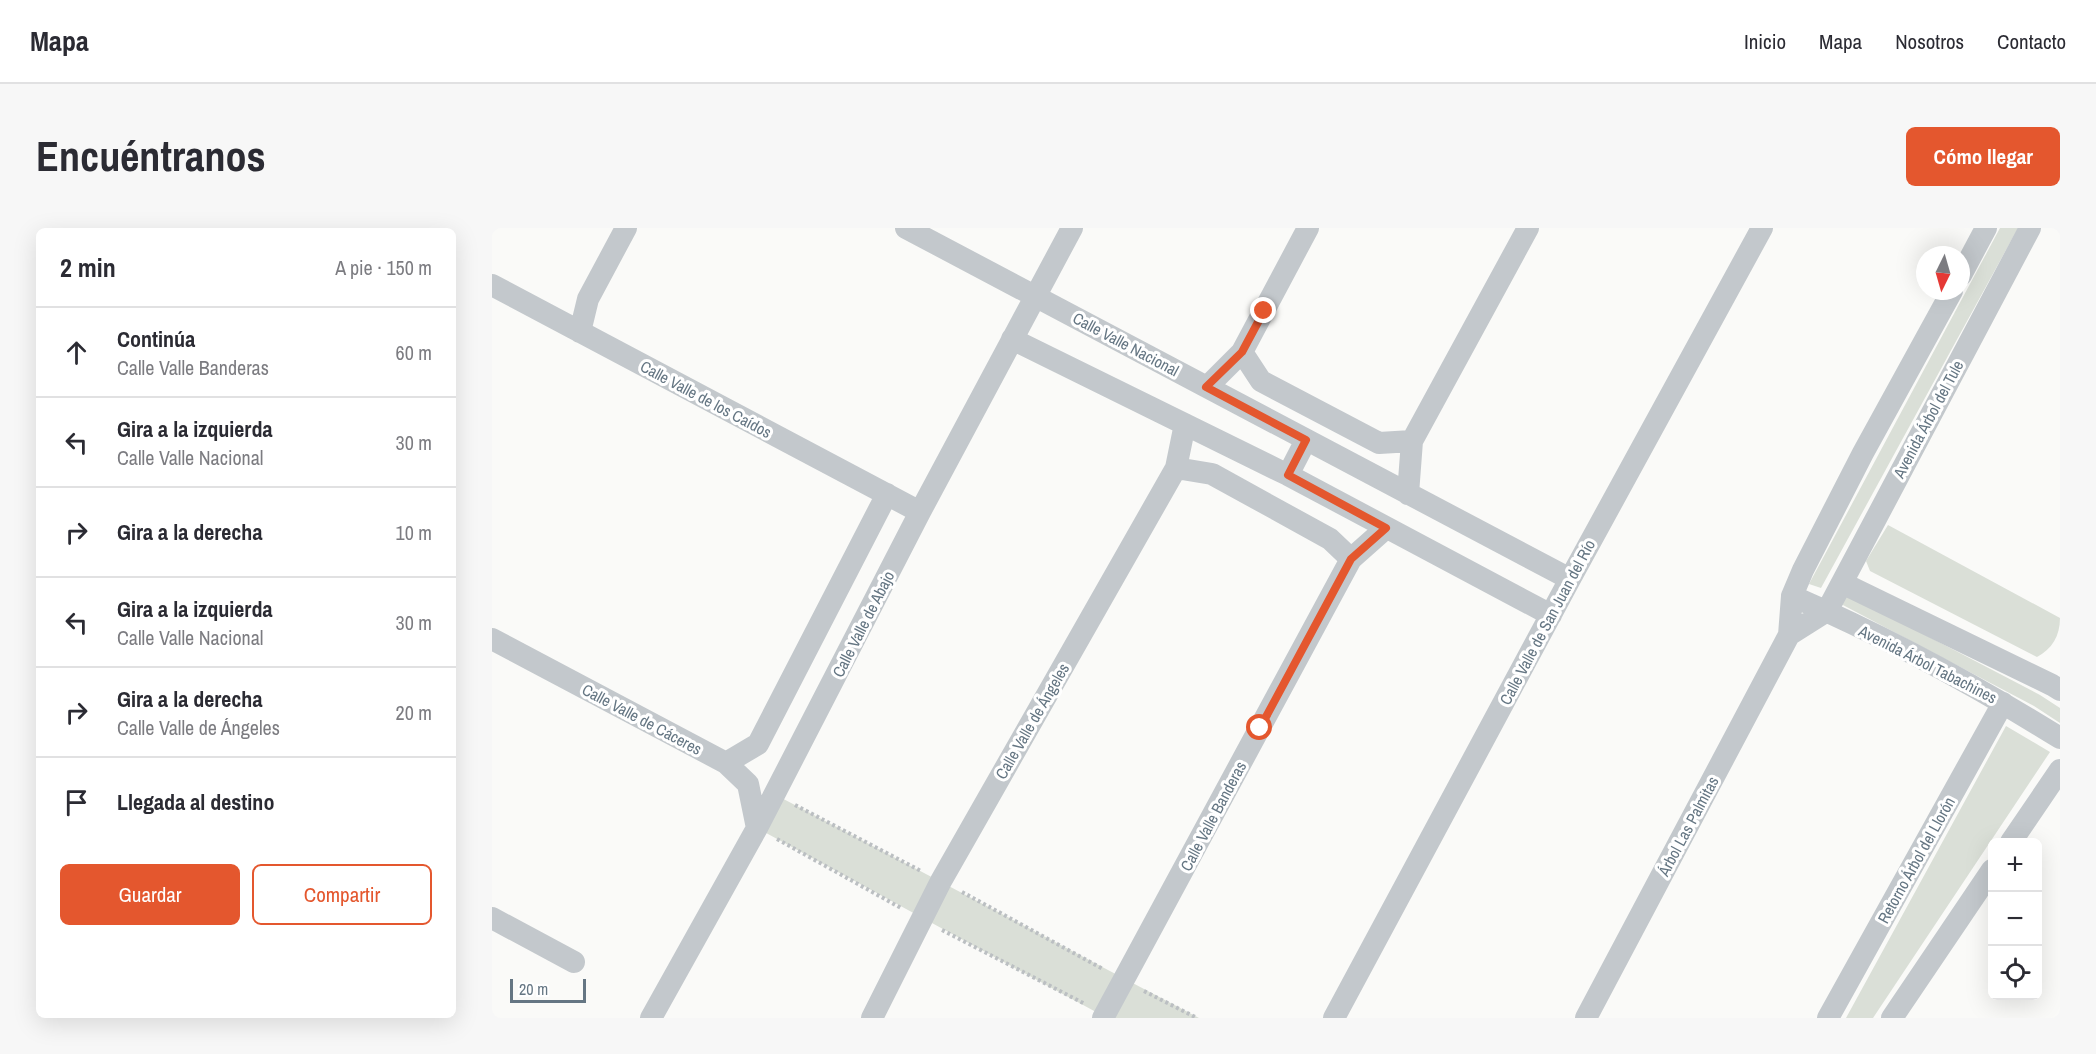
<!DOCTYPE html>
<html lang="es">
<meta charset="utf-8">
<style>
:root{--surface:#fff;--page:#f7f7f7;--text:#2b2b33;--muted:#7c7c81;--line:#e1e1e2;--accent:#e4572e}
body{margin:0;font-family:"Archivo Narrow",sans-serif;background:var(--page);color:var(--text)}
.controls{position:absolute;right:18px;bottom:18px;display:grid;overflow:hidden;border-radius:9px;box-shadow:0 6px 24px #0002}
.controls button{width:54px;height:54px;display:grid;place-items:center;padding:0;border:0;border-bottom:2px solid var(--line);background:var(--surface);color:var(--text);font:30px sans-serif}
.compass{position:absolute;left:1424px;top:18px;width:54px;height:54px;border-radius:50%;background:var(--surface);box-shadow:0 6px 24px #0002;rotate:185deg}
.scale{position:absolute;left:18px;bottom:15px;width:76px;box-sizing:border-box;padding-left:6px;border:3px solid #657683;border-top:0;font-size:16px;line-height:21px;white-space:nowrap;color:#657683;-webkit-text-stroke:4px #fff;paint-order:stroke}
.stop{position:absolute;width:18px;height:18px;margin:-14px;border:4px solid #e4572e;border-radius:50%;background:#fff}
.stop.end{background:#e4572e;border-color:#fff;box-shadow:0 2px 6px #0008}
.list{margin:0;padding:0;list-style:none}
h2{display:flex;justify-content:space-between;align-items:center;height:78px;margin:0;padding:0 24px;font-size:26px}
h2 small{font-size:20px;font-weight:400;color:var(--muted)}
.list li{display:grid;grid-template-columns:39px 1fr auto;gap:18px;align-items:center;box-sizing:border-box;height:90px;padding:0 24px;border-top:2px solid var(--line)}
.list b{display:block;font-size:22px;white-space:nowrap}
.list p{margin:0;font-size:20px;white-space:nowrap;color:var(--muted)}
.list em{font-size:20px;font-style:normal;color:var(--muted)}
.actions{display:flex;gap:12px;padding:18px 24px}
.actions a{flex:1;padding:14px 0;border:2px solid var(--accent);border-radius:9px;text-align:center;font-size:21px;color:var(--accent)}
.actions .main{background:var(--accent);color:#fff}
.icon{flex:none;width:33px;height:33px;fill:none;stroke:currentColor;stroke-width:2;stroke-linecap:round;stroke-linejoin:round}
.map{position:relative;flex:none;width:1568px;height:790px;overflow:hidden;border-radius:9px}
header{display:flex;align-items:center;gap:36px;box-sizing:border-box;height:84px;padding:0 30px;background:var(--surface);border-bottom:2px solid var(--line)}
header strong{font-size:28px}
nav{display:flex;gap:33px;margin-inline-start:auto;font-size:21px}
.intro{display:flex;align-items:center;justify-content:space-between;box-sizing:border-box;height:144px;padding:0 36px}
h1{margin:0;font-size:42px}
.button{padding:15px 27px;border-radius:9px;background:var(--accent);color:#fff;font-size:21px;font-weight:700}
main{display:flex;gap:36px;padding:0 36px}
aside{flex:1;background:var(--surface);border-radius:9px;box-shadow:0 6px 24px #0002}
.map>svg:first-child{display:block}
.green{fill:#dadfd7}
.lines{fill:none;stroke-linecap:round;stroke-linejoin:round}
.path{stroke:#bbbfc2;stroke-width:4;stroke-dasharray:3 3;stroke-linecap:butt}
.street{stroke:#c3c8cc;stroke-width:22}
.route{stroke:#e4572e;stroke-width:8}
.labels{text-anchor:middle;stroke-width:6;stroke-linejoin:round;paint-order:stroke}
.street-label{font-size:16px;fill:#657683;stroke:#fff}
</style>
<header>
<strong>Mapa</strong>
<nav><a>Inicio</a><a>Mapa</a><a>Nosotros</a><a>Contacto</a></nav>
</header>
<div class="intro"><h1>Encuéntranos</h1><a class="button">Cómo llegar</a></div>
<main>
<aside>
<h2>2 min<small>A pie · 150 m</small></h2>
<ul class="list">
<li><svg class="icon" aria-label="ahead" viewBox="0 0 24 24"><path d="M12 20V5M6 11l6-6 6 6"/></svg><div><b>Continúa</b><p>Calle Valle Banderas</p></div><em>60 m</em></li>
<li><svg class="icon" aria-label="left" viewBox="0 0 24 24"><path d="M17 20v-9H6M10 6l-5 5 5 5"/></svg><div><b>Gira a la izquierda</b><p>Calle Valle Nacional</p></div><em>30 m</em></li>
<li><svg class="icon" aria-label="right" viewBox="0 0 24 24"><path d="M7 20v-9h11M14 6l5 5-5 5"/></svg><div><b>Gira a la derecha</b></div><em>10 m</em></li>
<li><svg class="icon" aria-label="left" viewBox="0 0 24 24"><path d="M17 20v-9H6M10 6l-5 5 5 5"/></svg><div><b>Gira a la izquierda</b><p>Calle Valle Nacional</p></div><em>30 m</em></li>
<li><svg class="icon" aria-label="right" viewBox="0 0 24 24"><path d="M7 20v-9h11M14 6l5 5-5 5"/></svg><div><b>Gira a la derecha</b><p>Calle Valle de Ángeles</p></div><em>20 m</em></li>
<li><svg class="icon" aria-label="arrive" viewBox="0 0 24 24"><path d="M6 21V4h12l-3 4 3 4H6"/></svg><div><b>Llegada al destino</b></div></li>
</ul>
<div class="actions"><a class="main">Guardar</a><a>Compartir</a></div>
</aside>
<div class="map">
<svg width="1568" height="790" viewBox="0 0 1568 790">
<rect width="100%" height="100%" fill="#fafaf8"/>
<!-- green -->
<path class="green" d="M1508,0H1526L1329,360L1317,356Z
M1396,297L1568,390C1568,408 1560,421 1545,429L1378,343L1374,333Z
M1355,366L1548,467L1568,480V495L1542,478L1349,376Z
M1514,498L1558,524L1381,790H1354Z
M282,566L707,790H615L265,600Z"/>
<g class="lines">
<!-- path -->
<path class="path" d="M303,577L429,643
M285,611L409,680
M470,664L611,741
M450,702L593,776
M652,763L705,790"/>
<!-- street -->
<path class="street" d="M414,0L1078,351
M1469,47L1494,0
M0,57L428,284
M88,104L96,71L134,0
M520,111L796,247L1059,387
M750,124L769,153L887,215L920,213
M715,159L750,124L816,0
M684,240L720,246L838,311L859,331
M796,247L814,212
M916,266L920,213L1036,0
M1350,355L1560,457L1568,462
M1300,368C1392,408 1483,457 1568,510
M1297,407L1335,383L1538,0
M0,411L234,535L256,556L265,600
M234,535L266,516L395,266
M1519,614L1568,542
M0,690L82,734
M159,790L265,600L428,284L580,0
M380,790L449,653L684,240L693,196
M611,790L859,331L894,300
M842,790L1078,351L1270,0
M1094,790L1297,407L1300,368L1311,342L1371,225L1460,63
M1336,790L1511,475
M1400,790L1500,642"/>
</g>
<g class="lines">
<!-- route -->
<path class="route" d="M768,500L859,331L894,300L796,247L814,212L714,159L750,124L772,83"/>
</g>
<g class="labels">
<!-- street labels -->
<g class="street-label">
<text transform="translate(634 116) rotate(28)" y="6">Calle Valle Nacional</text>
<text transform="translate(214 171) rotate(28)" y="6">Calle Valle de los Caídos</text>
<text transform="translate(1436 191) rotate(-62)" y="6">Avenida Árbol del Tule</text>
<text transform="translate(1055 394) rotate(-62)" y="6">Calle Valle de San Juan del Río</text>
<text transform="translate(371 396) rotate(-63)" y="6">Calle Valle de Abajo</text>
<text transform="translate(1436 436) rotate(27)" y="6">Avenida Árbol Tabachines</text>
<text transform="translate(150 491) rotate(28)" y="6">Calle Valle de Cáceres</text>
<text transform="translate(540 493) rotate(-60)" y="6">Calle Valle de Ángeles</text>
<text transform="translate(721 588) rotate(-62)" y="6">Calle Valle Banderas</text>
<text transform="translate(1196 598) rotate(-62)" y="6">Árbol Las Palmitas</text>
<text transform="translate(1424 632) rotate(-61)" y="6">Retorno Árbol del Llorón</text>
</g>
</g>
</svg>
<div class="controls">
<button>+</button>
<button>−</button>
<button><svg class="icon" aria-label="locate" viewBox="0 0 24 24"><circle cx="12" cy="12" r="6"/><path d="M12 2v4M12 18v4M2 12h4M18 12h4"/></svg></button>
</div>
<svg class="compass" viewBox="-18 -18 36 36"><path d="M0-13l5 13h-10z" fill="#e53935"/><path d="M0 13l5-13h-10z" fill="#7c7c81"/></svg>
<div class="scale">20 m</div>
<div class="stop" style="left:768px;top:500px"></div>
<div class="stop end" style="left:772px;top:83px"></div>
</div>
</main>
